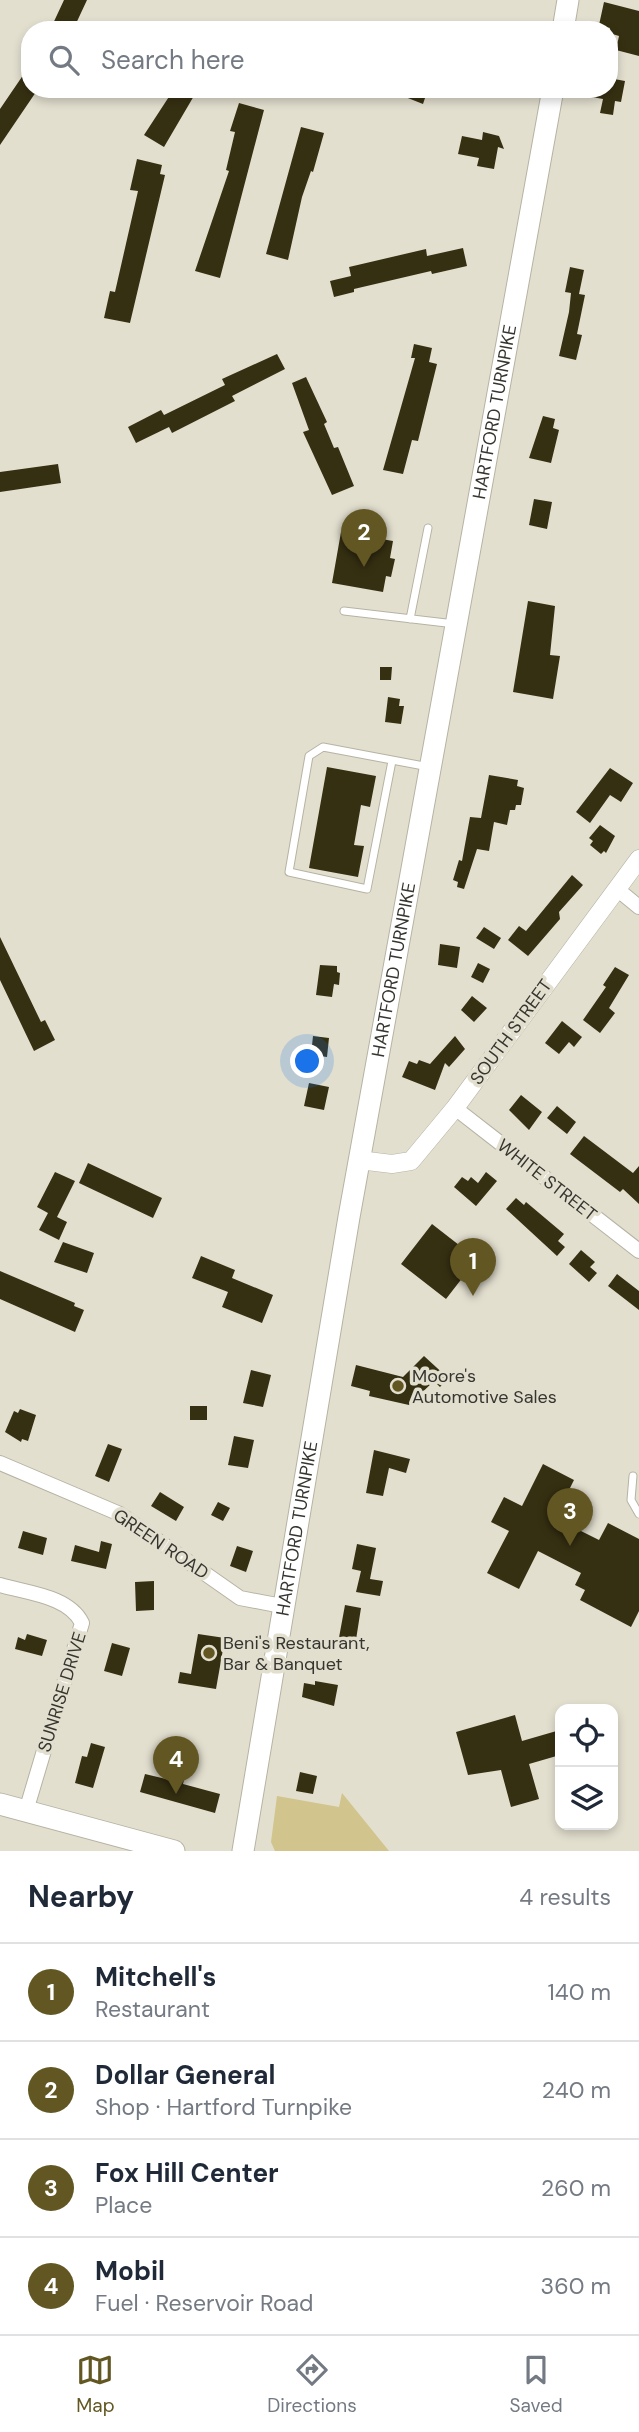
<!DOCTYPE html>
<meta charset="utf-8">
<style>
:root{--surface:#fff;--page:#f2f2f3;--text:#1f2937;--muted:#747a83;--line:#e0e1e3;--accent:#625723}
body{margin:0;font-family:"DM Sans",sans-serif;background:var(--page);color:var(--text)}
.controls{position:absolute;right:21px;bottom:21px;display:grid;overflow:hidden;border-radius:14px;box-shadow:0 4px 10px #0003}
.controls button{width:63px;height:63px;display:grid;place-items:center;padding:0;border:0;border-bottom:2px solid var(--line);background:var(--surface);color:var(--text);font:35px sans-serif}
.you{position:absolute;left:308px;top:1062px;width:24px;height:24px;margin:-18px;border:5px solid #fff;border-radius:50%;background:#1a73e8;box-shadow:0 0 0 10px #1a73e833}
.badge{display:grid;place-items:center;width:46px;height:46px;border-radius:50%;background:var(--accent);color:#fff;font-size:23px;font-weight:700}
.pin{position:absolute;translate:-50% -58px;filter:drop-shadow(0 2px 4px #0008)}
.pin::after{content:'';position:absolute;top:37px;width:24px;height:21px;background:inherit;clip-path:polygon(0 0,100% 0,50% 100%)}
.list{margin:0;padding:0;list-style:none}
h2{display:flex;justify-content:space-between;align-items:center;height:91px;margin:0;padding:0 28px;font-size:30px}
h2 small{font-size:23px;font-weight:400;color:var(--muted)}
.list li{display:grid;grid-template-columns:46px 1fr auto;gap:21px;align-items:center;box-sizing:border-box;height:98px;padding:0 28px;border-top:2px solid var(--line)}
.list b{display:block;font-size:26px;white-space:nowrap}
.list p{margin:0;font-size:23px;white-space:nowrap;color:var(--muted)}
.list em{font-size:23px;font-style:normal;color:var(--muted)}
.icon{flex:none;width:38px;height:38px;fill:none;stroke:currentColor;stroke-width:2;stroke-linecap:round;stroke-linejoin:round}
.map{position:relative;flex:none;width:639px;height:1851px;overflow:hidden}
.search{position:absolute;background:var(--surface);box-shadow:0 4px 10px #0003;left:21px;right:21px;top:21px;height:77px;display:flex;align-items:center;gap:18px;box-sizing:border-box;padding:0 24px;border-radius:28px;color:var(--muted);font-size:26px}
.sheet{height:483px;background:var(--surface)}
nav{display:flex;justify-content:space-around;align-items:center;box-sizing:border-box;height:98px;border-top:2px solid var(--line);background:var(--surface);font-size:19px;color:var(--muted)}
nav a{display:grid;justify-items:center;gap:4px}
nav .on{color:var(--accent)}
.map>svg:first-child{display:block}
.green{fill:#d1c48c}
.building{fill:#363012}
.lines{fill:none;stroke-linecap:round;stroke-linejoin:round}
.service-casing{stroke:#b6b3a4;stroke-width:9}
.minor-casing{stroke:#b6b3a4;stroke-width:16}
.tertiary-casing{stroke:#b6b3a4;stroke-width:19}
.secondary-casing{stroke:#b6b3a4;stroke-width:23}
.service{stroke:#fff;stroke-width:7}
.minor{stroke:#fff;stroke-width:14}
.tertiary{stroke:#fff;stroke-width:18}
.secondary{stroke:#fff;stroke-width:21}
.poi-dot{fill:#625723;stroke:#e2dfcf;stroke-width:2.5}
.labels{text-anchor:middle;stroke-width:7;stroke-linejoin:round;paint-order:stroke}
.street-label{font-size:18px;fill:#36352f;stroke:#e2dfcf}
.poi-label{font-size:18px;fill:#36352f;stroke:#e2dfcf;text-anchor:start}
</style>
<div class="map">
<svg width="639" height="1851" viewBox="0 0 639 1851">
<rect width="100%" height="100%" fill="#e2dfcf"/>
<!-- green -->
<path class="green" d="M342,1793L389,1851H275L271,1842L277,1796L339,1807Z"/>
<!-- building -->
<path class="building" d="M64,0H87L73,30H50Z
M604,2L639,11V56L616,50L619,36L609,33L610,28L599,25Z
M30,65V89H38L0,145V109Z
M609,78L625,81L621,102L615,101L613,115L600,113L603,99L581,95L582,89H609Z
M174,89H198L164,147L144,135Z
M385,89H428L423,104Z
M239,103L264,110L220,278L195,271L229,171L226,170L235,132L230,131Z
M301,127L324,133L313,172L311,171L302,197L288,260L266,254Z
M483,132L499,136L504,149L498,147L494,169L477,166L479,158L458,154L462,136L482,140Z
M137,159L162,165L160,174L165,175L130,323L104,318L110,291L115,292L138,191L130,190Z
M463,248L467,266L432,274L431,271L354,289V292L334,297L330,281L351,276L349,267L426,249L427,256Z
M570,267L584,270L579,294L585,295L577,334L582,335L576,360L559,356L569,312L571,293L565,292Z
M414,344L432,348L429,362L437,364L418,441L412,440L403,474L383,470L415,358H411Z
M277,354L285,369L232,396L235,401L172,433L169,427L136,443L128,427L161,410L164,415L225,385L222,379Z
M306,377L327,422L324,424L334,448L338,447L354,486L332,495L303,432L309,430L292,383Z
M543,416L555,419L553,428L559,430L551,463L529,458Z
M58,464L61,483L0,492V472Z
M534,499L552,502L547,529L529,525Z
M341,532L393,541L390,558L395,559L391,577L386,576L383,592L332,583Z
M528,601L555,606L550,655L560,656L553,699L513,692Z
M380,667H392L391,680H380Z
M388,697L400,699L399,706H404L401,724L385,722Z
M327,767L376,776L370,807L361,805L354,845L364,846L358,877L309,868Z
M610,768L633,783L621,802L610,795L590,823L576,812Z
M489,775L518,780L517,786L524,788L521,805H516L515,810H510L507,825L494,822L489,851L477,849L464,889L457,887L458,882L453,880L459,860L462,861L470,817L481,818Z
M600,825L615,836L606,853L604,851L601,854L590,845L593,841L589,838Z
M572,875L583,885L559,912L560,919L528,956L508,940L519,926L526,931Z
M484,927L501,938L494,949L476,938Z
M0,937L41,1022L45,1020L55,1040L34,1051L0,980Z
M440,944L460,947L457,968L438,965Z
M478,963L490,969L483,983L471,977Z
M320,965L337,966V972L340,973L339,985L334,984L332,997L316,995Z
M615,967L629,975L609,1008L615,1013L600,1033L583,1020L606,987L603,985Z
M472,996L487,1008L474,1022L461,1010Z
M562,1021L582,1037L574,1047L569,1042L559,1054L545,1043Z
M313,1036L329,1038L327,1057L311,1055Z
M455,1036L465,1049L449,1067L445,1063L435,1090L402,1077L409,1061L417,1064L419,1060L430,1064Z
M309,1083L329,1087L324,1110L304,1106Z
M521,1095L542,1112L529,1130L509,1110Z
M557,1106L576,1122L567,1134L547,1118Z
M584,1136L633,1173L639,1166V1204L623,1189L620,1192L570,1154Z
M88,1163L162,1198L153,1218L79,1183Z
M55,1172L75,1181L57,1217L67,1222L59,1240L39,1230L48,1213L37,1207Z
M486,1172L497,1181L476,1206L454,1187L462,1177L468,1181L471,1177L478,1183Z
M516,1198L524,1205L526,1202L564,1234L558,1241L565,1247L557,1256L506,1209Z
M432,1224L477,1259L446,1299L401,1264Z
M63,1242L94,1253L87,1273L54,1262Z
M581,1250L595,1262L590,1267L597,1273L589,1282L569,1264Z
M201,1256L235,1270L232,1278L273,1295L262,1323L222,1307L228,1292L192,1278Z
M0,1271L75,1303L74,1306L84,1310L75,1332L0,1299Z
M617,1274L639,1291V1310L608,1286Z
M424,1356L448,1378L440,1387L434,1381L409,1405L369,1396L370,1391L351,1386L356,1365L403,1377Z
M251,1370L271,1375L263,1407L243,1403Z
M190,1406H207V1420H190Z
M20,1409L36,1415L28,1441L22,1439L21,1442L5,1432L14,1411L18,1413Z
M234,1436L254,1440L248,1468L228,1465Z
M108,1444L122,1449L109,1482L95,1476Z
M374,1450L410,1459L406,1473L389,1468L383,1496L366,1493Z
M543,1464L574,1480L555,1518L599,1540L608,1523L639,1539V1611L631,1627L580,1600L585,1590L575,1585L581,1573L538,1551L519,1589L487,1573L509,1531L491,1522L504,1497L522,1506Z
M160,1492L184,1507L176,1521L151,1506Z
M218,1502L230,1508L223,1521L211,1515Z
M23,1531L47,1538L43,1555L18,1548Z
M101,1541L112,1544L106,1569L71,1561L75,1545L99,1552Z
M357,1544L376,1548L370,1579L383,1581L380,1596L356,1592L361,1571L352,1569Z
M237,1546L253,1551L246,1572L230,1566Z
M154,1581V1610L136,1611L135,1582Z
M345,1605L361,1608L355,1646L338,1643Z
M27,1634L47,1640L42,1656L15,1649L18,1637L25,1640Z
M198,1634L225,1638L216,1689L178,1683L180,1672L191,1674Z
M112,1643L130,1648L122,1676L104,1671Z
M315,1681L338,1685L334,1706L302,1697L304,1683L315,1685Z
M515,1715L522,1741L560,1730V1755L529,1764L539,1799L511,1807L501,1770L468,1775L456,1732Z
M91,1743L105,1747L93,1788L75,1783L82,1756L87,1757Z
M169,1768L186,1772L183,1784L220,1794L215,1813L140,1792L145,1774L166,1779Z
M300,1772L317,1776L313,1794L296,1791Z"/>
<g class="lines">
<defs>
<path id="service" d="M344,611L455,624
M410,619L428,528
M392,761L367,889L289,872L309,756L323,747L429,767
M633,1476L631,1500L639,1514"/>
<path id="minor" d="M617,889L639,907
M455,1108L639,1251
M0,1463L120,1514L240,1598L282,1606
M0,1585C27,1593 69,1596 82,1623L26,1811"/>
<path id="tertiary" d="M359,1160L392,1164L411,1161L455,1108L639,859"/>
<g id="secondary">
<path d="M563,30L568,0"/>
<path d="M0,1804L174,1851"/>
<path id="s1" d="M243,1851L349,1217L553,89"/>
</g>
</defs>
<!-- service casing -->
<use href="#service" class="service-casing"/>
<!-- minor casing -->
<use href="#minor" class="minor-casing"/>
<!-- tertiary casing -->
<use href="#tertiary" class="tertiary-casing"/>
<!-- secondary casing -->
<use href="#secondary" class="secondary-casing"/>
<!-- service -->
<use href="#service" class="service"/>
<!-- minor -->
<use href="#minor" class="minor"/>
<!-- tertiary -->
<use href="#tertiary" class="tertiary"/>
<!-- secondary -->
<use href="#secondary" class="secondary"/>
</g>
<!-- markers -->
<g class="poi-dot">
<circle cx="398" cy="1386" r="7"/>
<circle cx="209" cy="1653" r="7"/>
</g>
<g class="labels">
<!-- street labels -->
<g class="street-label">
<text dy="6" stroke="none"><textPath href="#s1" startOffset="1461">HARTFORD TURNPIKE</textPath></text>
<text dy="6" stroke="none"><textPath href="#s1" startOffset="894">HARTFORD TURNPIKE</textPath></text>
<text transform="translate(511 1032) rotate(-54)" y="6">SOUTH STREET</text>
<text transform="translate(547 1180) rotate(38)" y="6">WHITE STREET</text>
<text dy="6" stroke="none"><textPath href="#s1" startOffset="327">HARTFORD TURNPIKE</textPath></text>
<text transform="translate(161 1544) rotate(34)" y="6">GREEN ROAD</text>
<text transform="translate(62 1692) rotate(-73)" y="6">SUNRISE DRIVE</text>
</g>
<!-- poi labels -->
<g class="poi-label">
<text x="412" y="1382">Moore's<tspan x="412" dy="21">Automotive Sales</tspan></text>
<text x="223" y="1649">Beni's Restaurant,<tspan x="223" dy="21">Bar &amp; Banquet</tspan></text>
</g>
</g>
</svg>
<div class="controls">
<button><svg class="icon" aria-label="locate" viewBox="0 0 24 24"><circle cx="12" cy="12" r="6"/><path d="M12 2v4M12 18v4M2 12h4M18 12h4"/></svg></button>
<button><svg class="icon" aria-label="layers" viewBox="0 0 24 24"><path d="M12 4l9 5-9 5-9-5zM3 14l9 5 9-5"/></svg></button>
</div>
<div class="you"></div>
<div class="pin badge" style="left:473px;top:1296px">1</div>
<div class="pin badge" style="left:364px;top:567px">2</div>
<div class="pin badge" style="left:570px;top:1546px">3</div>
<div class="pin badge" style="left:176px;top:1794px">4</div>
<div class="search"><svg class="icon" aria-label="search" viewBox="0 0 24 24"><circle cx="10" cy="10" r="6"/><path d="M15 15l6 6"/></svg>Search here</div>
</div>
<section class="sheet">
<h2>Nearby<small>4 results</small></h2>
<ul class="list">
<li><span class="badge">1</span><div><b>Mitchell's</b><p>Restaurant</p></div><em>140 m</em></li>
<li><span class="badge">2</span><div><b>Dollar General</b><p>Shop · Hartford Turnpike</p></div><em>240 m</em></li>
<li><span class="badge">3</span><div><b>Fox Hill Center</b><p>Place</p></div><em>260 m</em></li>
<li><span class="badge">4</span><div><b>Mobil</b><p>Fuel · Reservoir Road</p></div><em>360 m</em></li>
</ul>
</section>
<nav>
<a class="on"><svg class="icon" aria-label="map" viewBox="0 0 24 24"><path d="M3 6l6-2 6 2 6-2v14l-6 2-6-2-6 2zM9 4v14M15 6v14"/></svg>Map</a>
<a><svg class="icon" aria-label="directions" viewBox="0 0 24 24"><path d="M12 3l9 9-9 9-9-9zM9 14v-3h6M13 9l2 2-2 2"/></svg>Directions</a>
<a><svg class="icon" aria-label="saved" viewBox="0 0 24 24"><path d="M7 4h10v16l-5-4-5 4z"/></svg>Saved</a>
</nav>
